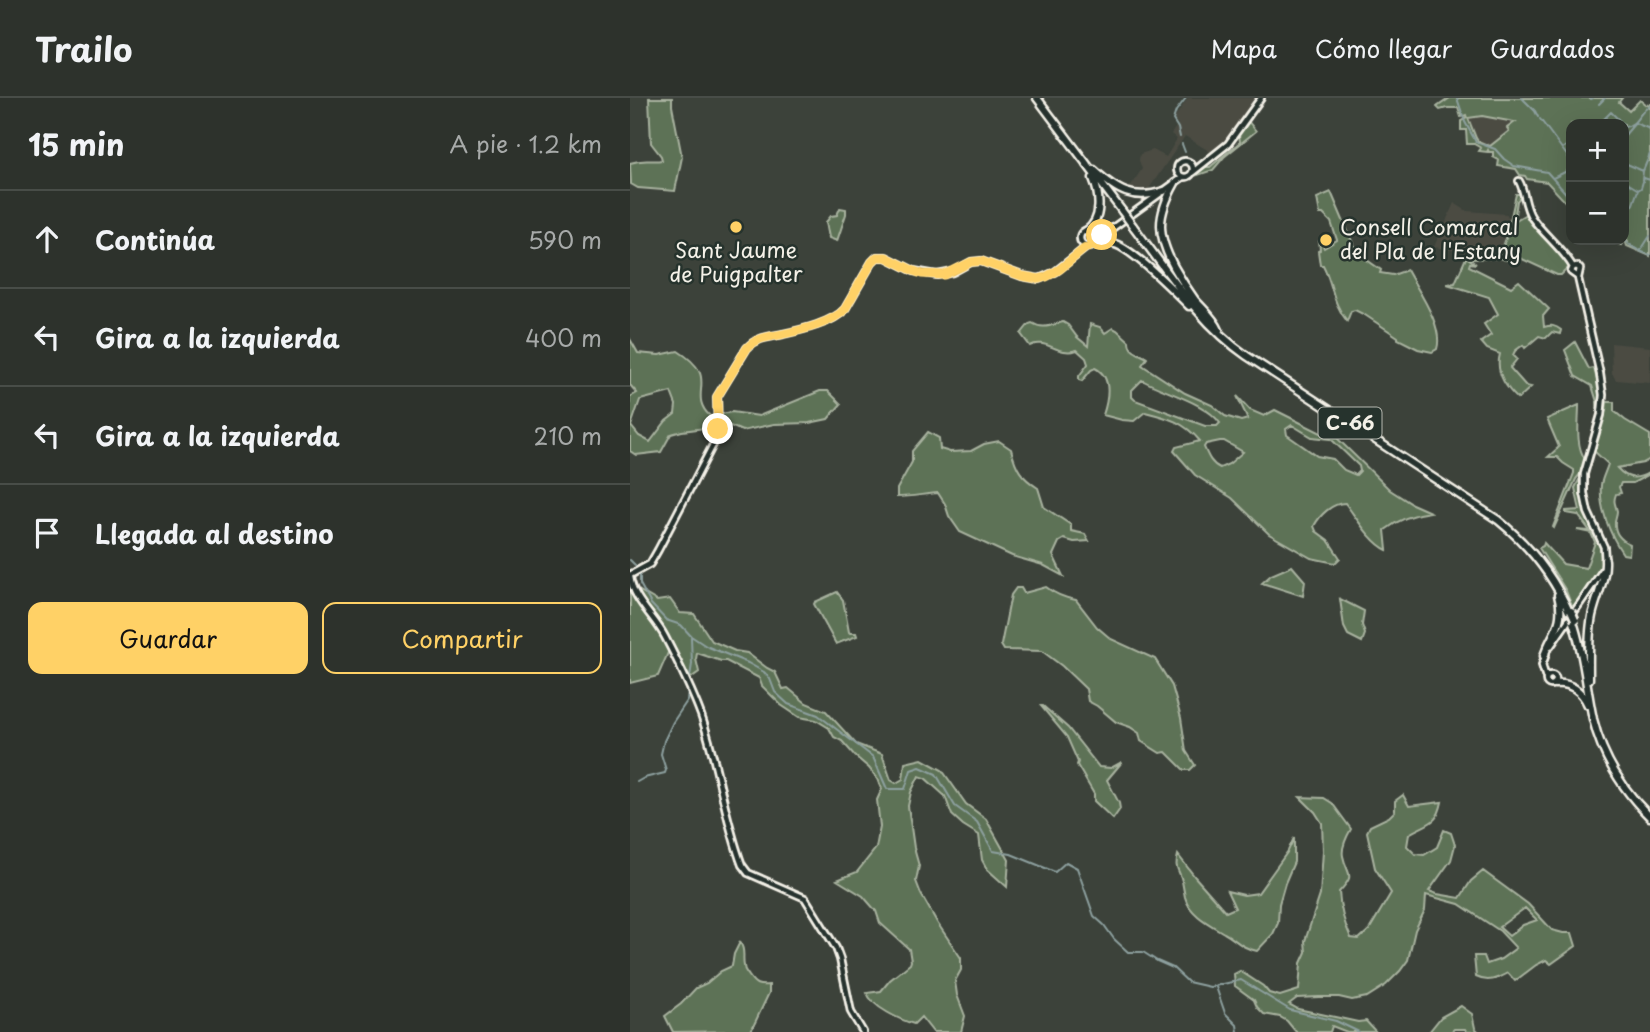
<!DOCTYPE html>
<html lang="es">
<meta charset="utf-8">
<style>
:root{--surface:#2d322c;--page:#353a34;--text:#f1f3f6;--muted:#a7aaa9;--line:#484d48;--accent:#ffd166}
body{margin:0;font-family:"Playpen Sans",sans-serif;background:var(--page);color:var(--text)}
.controls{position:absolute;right:21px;top:21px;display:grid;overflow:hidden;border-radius:14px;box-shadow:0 7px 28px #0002}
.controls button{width:63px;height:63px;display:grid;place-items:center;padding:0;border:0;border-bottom:2px solid var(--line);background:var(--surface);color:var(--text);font:35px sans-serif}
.stop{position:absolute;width:21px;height:21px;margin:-16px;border:5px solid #ffd166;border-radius:50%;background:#fff}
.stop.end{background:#ffd166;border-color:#fff;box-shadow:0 2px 7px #0008}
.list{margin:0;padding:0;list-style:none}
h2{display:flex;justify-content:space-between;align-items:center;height:91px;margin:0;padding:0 28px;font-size:30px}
h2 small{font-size:23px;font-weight:400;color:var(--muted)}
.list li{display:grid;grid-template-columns:46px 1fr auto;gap:21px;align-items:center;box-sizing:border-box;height:98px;padding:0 28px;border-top:2px solid var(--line)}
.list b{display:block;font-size:26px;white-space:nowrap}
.list em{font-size:23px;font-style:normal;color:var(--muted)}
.actions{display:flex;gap:14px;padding:21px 28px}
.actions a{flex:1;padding:16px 0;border:2px solid var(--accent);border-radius:14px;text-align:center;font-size:24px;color:var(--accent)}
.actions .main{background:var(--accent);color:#111}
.icon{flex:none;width:38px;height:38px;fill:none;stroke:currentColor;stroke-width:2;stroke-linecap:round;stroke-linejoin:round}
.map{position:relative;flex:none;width:1020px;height:934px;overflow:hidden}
header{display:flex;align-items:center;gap:42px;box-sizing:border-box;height:98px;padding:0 35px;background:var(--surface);border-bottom:2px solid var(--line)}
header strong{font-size:33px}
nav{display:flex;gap:38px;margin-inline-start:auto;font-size:24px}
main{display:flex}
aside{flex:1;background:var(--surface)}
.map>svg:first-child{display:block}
.built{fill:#4b4c43}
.green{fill:#5d7256;stroke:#a8b29f;stroke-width:2;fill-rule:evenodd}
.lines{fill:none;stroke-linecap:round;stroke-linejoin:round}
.stream{stroke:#8da09f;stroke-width:2}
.secondary-casing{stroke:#f4f1e8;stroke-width:10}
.highway-casing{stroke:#f4f1e8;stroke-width:11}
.secondary{stroke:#26332d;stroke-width:4.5}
.highway{stroke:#26332d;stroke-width:6}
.highway-bridge-casing{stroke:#f4f1e8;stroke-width:11;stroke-linecap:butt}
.highway-bridge{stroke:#26332d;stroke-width:6}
.route{stroke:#ffd166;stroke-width:9}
.poi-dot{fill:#ffd166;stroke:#26332d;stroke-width:2.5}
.labels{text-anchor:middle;stroke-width:5;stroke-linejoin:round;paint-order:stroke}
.shield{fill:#26332d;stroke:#b6b8b0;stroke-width:2}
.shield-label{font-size:19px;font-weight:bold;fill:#f4f1e8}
.poi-label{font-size:21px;fill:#f4f1e8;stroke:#26332d;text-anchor:start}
</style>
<header>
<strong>Trailo</strong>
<nav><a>Mapa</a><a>Cómo llegar</a><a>Guardados</a></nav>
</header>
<main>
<aside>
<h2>15 min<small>A pie · 1.2 km</small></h2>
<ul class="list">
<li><svg class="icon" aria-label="ahead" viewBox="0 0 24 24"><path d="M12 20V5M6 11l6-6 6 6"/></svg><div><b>Continúa</b></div><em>590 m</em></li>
<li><svg class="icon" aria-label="left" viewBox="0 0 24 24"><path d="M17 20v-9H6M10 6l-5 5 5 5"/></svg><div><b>Gira a la izquierda</b></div><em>400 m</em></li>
<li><svg class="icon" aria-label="left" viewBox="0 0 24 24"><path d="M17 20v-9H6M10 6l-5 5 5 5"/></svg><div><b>Gira a la izquierda</b></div><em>210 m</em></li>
<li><svg class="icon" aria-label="arrive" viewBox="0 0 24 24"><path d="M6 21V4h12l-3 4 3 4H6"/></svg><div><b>Llegada al destino</b></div></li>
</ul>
<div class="actions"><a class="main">Guardar</a><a>Compartir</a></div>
</aside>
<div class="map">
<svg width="1020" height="934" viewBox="0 0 1020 934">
<rect width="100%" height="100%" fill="#3c423a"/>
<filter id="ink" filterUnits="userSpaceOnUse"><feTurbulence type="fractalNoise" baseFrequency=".0143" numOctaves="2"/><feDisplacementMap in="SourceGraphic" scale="14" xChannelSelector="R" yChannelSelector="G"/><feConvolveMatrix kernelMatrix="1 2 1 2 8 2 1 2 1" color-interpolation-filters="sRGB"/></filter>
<g filter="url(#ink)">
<!-- built -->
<path class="built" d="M558,0H631L593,51L582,55L555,38L516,95L498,92L512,71L509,62L510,56L523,52L536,59L547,41L541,36L548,26L543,22Z
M852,18L885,24L880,33L860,48L848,43L845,40L843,31L838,24L837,20Z
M824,105L837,113L877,116V118L881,119L869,160L804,149L812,130L815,128L817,121Z
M981,245L1020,249V285L986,282L982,275Z"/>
<!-- green -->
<path class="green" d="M19,0H42V8L52,59L45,93L8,90L1,86L0,65C14,60 20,64 32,62L31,58L21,45Z
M820,0H992L989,4L999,13L1010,2L1016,7L1020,6V158L997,148L996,145L998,143L996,140L991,147L974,142H994V26H941V110L917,84L897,81L895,78L890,77L886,71L868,68L869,62L863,59V54H859L858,52L857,54L849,53L851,50L844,46H837L836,32H831V23L837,20L836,17L831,19L828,10H817L810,12L807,9ZM852,18L884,24H885L877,30L879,33L860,48L848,43L846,40L838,20Z
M618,23L626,33L594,59L583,72L565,78L566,75L574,69H580L610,44L609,36Z
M701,94L724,148L737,162L751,172L750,175L763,177L777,172C788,193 814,228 807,251L802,254L788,251L768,241V239L735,217L725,212L721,213L717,223C702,205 703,186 693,167H690L688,153L690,152L689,142L694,150L707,142L701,124L693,116H690L687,100Z
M886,96H890L891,98L887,103L884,123L896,116L901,124L937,164L939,169L931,177H927L890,160L876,162L869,160L839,161L846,166L840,165L839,168L881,189L889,183L919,211L913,218L914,229C921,227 925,227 931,232L930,236L922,234L916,240L909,238L895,250L893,247L885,253L883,257L887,261L880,270L896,288L901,289L888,301C875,289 865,274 870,256L857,251L851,244L861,237L854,226L868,216L859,199L817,186L825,185L838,155L869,160L877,137Z
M210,110L216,111V116L207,143L199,140L196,124L201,118L207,117Z
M433,224L438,227L447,239L458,248L460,226L470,229L475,235L483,230L487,232L499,243C499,254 509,255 517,260L512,267L555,295L582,307L595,318L611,323L618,321L607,298L620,312L634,318L645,312L691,335L696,334L704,337L760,392L782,406L800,414C783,416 769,421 755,432L757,452C741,445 726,419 715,405C702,405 690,417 684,428L686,433L698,442L710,460L705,465L681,460L639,436L602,400L565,377L544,353L546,349L570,343C554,324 539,320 515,314L504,323L492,322L473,317C478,302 483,279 465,270L461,272L452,283L449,282V278L458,266L456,260L447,252C428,259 416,239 400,248L391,236L399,226L402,225C413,232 421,227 433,224ZM512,282C535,295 575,304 590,325L587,328H575L505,302L502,299V292ZM662,327L682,339L701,341L729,368L730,373L726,377L714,372L703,361L687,358L657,337L656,331ZM590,343H594L613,354L599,366L590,370C581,366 578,358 574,349L576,346Z
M0,241L8,255L29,257L48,253C56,258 65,265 69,273C77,287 62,302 80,318L102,314L129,318L190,293H198L211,306L198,321L179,325L144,326L112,333L98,327L52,333L41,336L31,354L6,357L0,353V299L7,295L0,287ZM41,294L46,307L45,316L36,323L20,344L9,338L1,328L10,302Z
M945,244L959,271L964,270L970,295L968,318L967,304L962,288L945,278L935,252Z
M977,304H984V313L995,322L1020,337V361L1013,365L987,370C998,382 1007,382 1020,374V376L1003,385H991L989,389L991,395L986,396C983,404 985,405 987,413C987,417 985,420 985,424C984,435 991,442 1000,446L999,457L993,456C980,437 969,410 971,387C972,380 976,373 978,366L964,353L976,312Z
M949,307C949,324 945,347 955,361L951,375L946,381L924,430L923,429L944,375V372L933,365L927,359H918L929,349L917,321Z
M298,334L309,340L310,351L320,354L341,353L354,346L369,343L381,351C386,371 391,379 408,390L414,409L441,427V433L455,436L459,443L444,444L434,441L429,444L423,457L433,478L413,467L382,458L330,434L319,418L315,406L308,395C294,396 281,399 267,399V391L282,364V353Z
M949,382L951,383L953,402L973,457L971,471L943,511L936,493L909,450L913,448L914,445L933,466L956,470L965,444L961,435L947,432L960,433L948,417L936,415V413L950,412L945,390Z
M662,468L675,483L673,498L632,485L641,477Z
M0,487L27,503L40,501L50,515L64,516L82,543L105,553L117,555L137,570L145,574L153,591L158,590L176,605L196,613L226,646L252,656L261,682L266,685L273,681L275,665L292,661L312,672L336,706L356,721L379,762L377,789L357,771L352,762L349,737L333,727L322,717L315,698L295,680L289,678L281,694L278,708L284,750L289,768L286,783L291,796L308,826L331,860V872L325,883L327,897L335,918L331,934H303L291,919L284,926C270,922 242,909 237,895L251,893L260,882L280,866L281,863L279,851L250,825L246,813L233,798L207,782L227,774L246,750L250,729L247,702L252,691L248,681L239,670L225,658L212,643L204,639L199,630L186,622L169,619L151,607L132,588L129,580L96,563H91L67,555L66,561L69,574L58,582L40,550L28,578L0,585Z
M416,489C426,497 434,500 446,502L467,529L481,541L525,561L542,588L551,620L556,653L565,667L560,672H554L536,654L530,655L511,643L509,635L500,629L486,624L467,608L458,603L456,591L432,568L412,553L374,552L371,547L381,497L386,490H391L394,495Z
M207,494L213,502L219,534L220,535H226L227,538L206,546L184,506L185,504Z
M710,501L734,513L732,527L735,536L732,544L718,537L714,529Z
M411,608H413L438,630L469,669L481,670L492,664L477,682L489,705L490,711L483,721L464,703V696L447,667L448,664L437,639Z
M773,697L779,708L812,704C807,728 798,724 779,736L777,748L785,756L794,757L807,749L814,732L821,735L825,747L821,762L799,793L807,796L830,800L841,783L853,773L898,806L922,832L933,835H942L946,848L921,866L916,862L906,867L885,883L878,875C867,881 858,885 846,879L844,858H854L857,866L871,861L886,850L870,833L829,806L796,797L795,812L785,832L778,862L770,873L756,887L737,899L722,902L709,899H689L667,900L659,906L668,911L728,924L736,923L746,934H717L702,928L700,934H666L657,923L650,919L634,916L627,909L624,902L605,888L604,876L610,873L633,888L639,895L650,898L669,892L671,865L676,854L675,843L690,797L693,753L692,725L685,714L670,699L694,700L702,705L721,731C717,738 711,749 713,758C717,778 727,775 709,794C710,811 714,825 721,840L729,841L739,832L761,795L745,770L737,734L740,728L759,719L765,713V703ZM895,810L907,822L893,827L879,838L869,829Z
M664,740V764L655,785L649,806L648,825L643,836L627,853C611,850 607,842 594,835C579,826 560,817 555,799C554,794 553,788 552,783C549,770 544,772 548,757L565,779L596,814L605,810L597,793L614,797L628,795L658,753Z
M110,844C116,853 112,858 114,868C114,873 116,873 119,878C125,887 128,888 139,887V895L121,933L43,934L35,918L51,906L66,890L77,885L91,873L102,868L104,856Z
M831,908L842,916L845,930L849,934H837L835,931H824L821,934H799L811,919Z"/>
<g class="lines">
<!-- stream -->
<path class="stream" d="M827,0L835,24L846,44L865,51L874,61L884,68L917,74L941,101
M892,0L905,13L908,19
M961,1L963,0
M969,6L975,0
M910,21L941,63
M969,26L981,14L993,26
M987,26H990
M994,29C1009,27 1008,13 1020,8
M994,38L1005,25L1020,31
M550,39L548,30L543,22L546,13L556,0
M552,46L555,54
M933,50L941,45
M994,69L997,66L1013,73L1020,56
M923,80L937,73
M1012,82L1013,73
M994,83L1007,91
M994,120L1003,106L1008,92L1011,90L1014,80L1020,82
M994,141C1001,149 1010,154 1020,157
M1011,152L1020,138
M0,462L6,468L10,478V486L21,506L36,522L51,527L61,538L76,548L118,565L134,574L140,581L145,594L158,606L188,617L243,659L257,691H275L281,672L290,669L306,676L325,708L347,724L363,753L381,756L425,774L436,764L447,770L464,818L474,827L484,841L498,854H513L527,863L543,870L558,884L580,889L611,882L660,912L706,923L729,934
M59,585L62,566L61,539
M7,684L14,680L35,675L36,672L31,656L34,643L43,624L57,603L58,591
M586,889L595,915L607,927L608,934"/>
<defs>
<path id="secondary" d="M547 71a8 8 0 1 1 16 0a8 8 0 1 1-16 0Z
M563,74L598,46L631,0
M889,83C895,93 894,108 902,120C914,137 932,150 943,169L941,174L948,179
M450 140a8 8 0 1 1 16 0a8 8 0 1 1-16 0Z
M466,142L553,79
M943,169L947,168L950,171L948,180L970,276L973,297L971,317L954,376V395L958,414L974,449L975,464
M0,477L20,466L28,452L85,343L88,331L87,299L117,250C127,239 139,239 153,236C171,232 203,225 215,211L242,164L247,159H256L284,173L307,177L323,174L341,164L351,163L392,178L409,181L425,174L458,148
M0,479C3,502 25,519 35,539C48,564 61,590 71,617C88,666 94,719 112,767L118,775L175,800L206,850L210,861L221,914L233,934
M920,549L973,472
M916,556L912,567L916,580
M916 582a5 5 0 1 1 10 0a5 5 0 1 1-10 0Z"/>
<path id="highway" d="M407,0L492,113
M464,72C487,93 503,103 534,93
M545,85C526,119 527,136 544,169C550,180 557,191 565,202C573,211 584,220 589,232
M503,128C538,174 569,225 617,258L868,422C899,447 924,479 940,516
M456,133C473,122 470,97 463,80
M462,147C470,146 477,144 485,146C504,152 544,193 559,208
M943,524C954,555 956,589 963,621C972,658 993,692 1020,719
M914,558C922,534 936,526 928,497
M959,581C959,560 958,538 962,518C966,499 976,482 975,462
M925,586C940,584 952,593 958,607"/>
</defs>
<!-- secondary casing -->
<use href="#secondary" class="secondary-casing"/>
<!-- highway casing -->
<use href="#highway" class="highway-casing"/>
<!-- secondary -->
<use href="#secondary" class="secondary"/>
<!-- highway -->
<use href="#highway" class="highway"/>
<defs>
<path id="highway-bridge" d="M492,113L503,128
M941,513L945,522"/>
</defs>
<!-- highway-bridge casing -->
<use href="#highway-bridge" class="highway-bridge-casing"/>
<!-- highway-bridge -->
<use href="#highway-bridge" class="highway-bridge"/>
</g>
</g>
<g class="lines" filter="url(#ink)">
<!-- route -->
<path class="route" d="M88,331L87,299L117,250C127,239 139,239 153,236C171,232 203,225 215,211L242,164L247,159H256L284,173L292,176L314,177L341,164L351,163L392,178L409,181L416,179L430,171L454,151L463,146L472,137"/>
</g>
<!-- markers -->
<g class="poi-dot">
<circle cx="106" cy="129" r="7"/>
<circle cx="696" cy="142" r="7"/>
</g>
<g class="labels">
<!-- shield labels -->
<rect class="shield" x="688.5" y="309.5" width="63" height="31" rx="5"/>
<g class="shield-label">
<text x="720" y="332">C-66</text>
</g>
<!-- poi labels -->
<g class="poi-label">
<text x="710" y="137">Consell Comarcal<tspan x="710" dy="24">del Pla de l'Estany</tspan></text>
<text x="106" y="160" text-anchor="middle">Sant Jaume<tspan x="106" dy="24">de Puigpalter</tspan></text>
</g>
</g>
</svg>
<div class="controls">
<button>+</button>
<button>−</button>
</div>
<div class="stop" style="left:472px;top:137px"></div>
<div class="stop end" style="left:88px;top:331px"></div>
</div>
</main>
